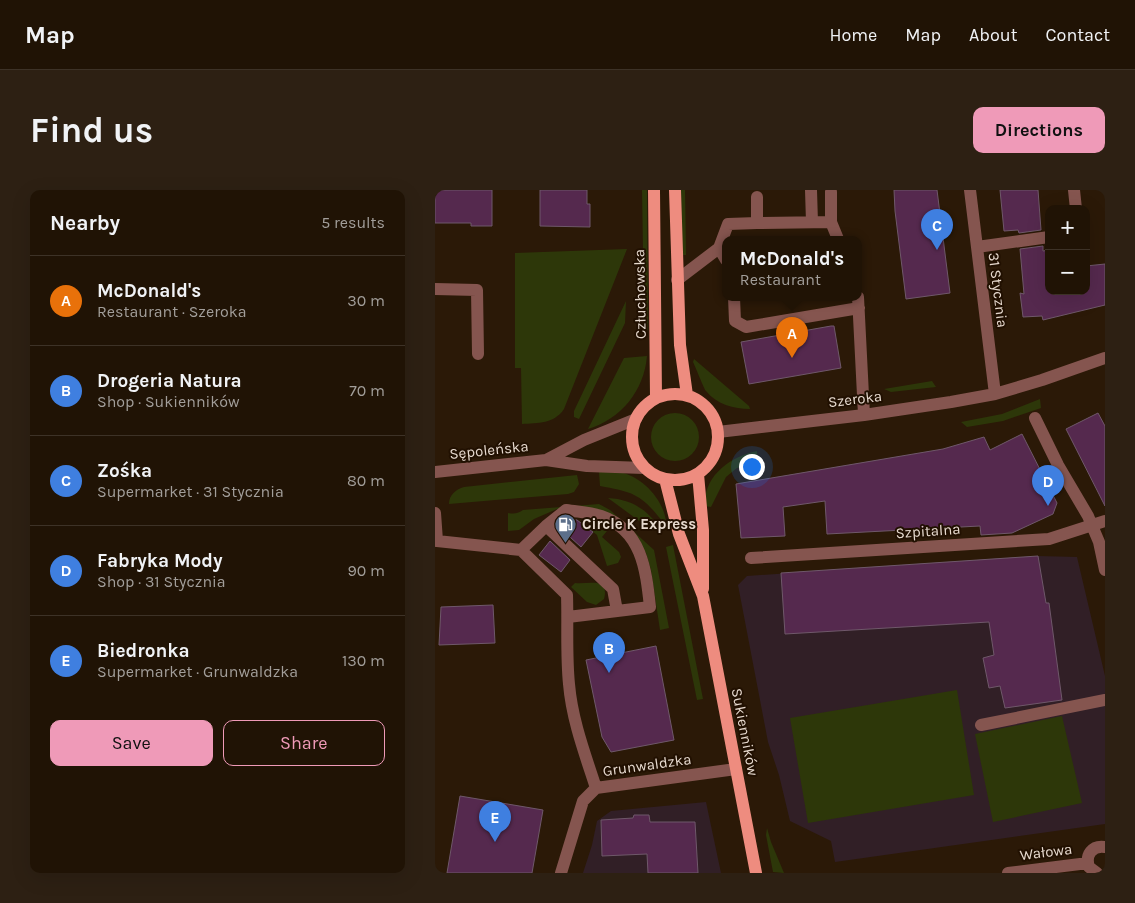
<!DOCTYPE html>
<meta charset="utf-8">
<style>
:root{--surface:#201305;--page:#2d2013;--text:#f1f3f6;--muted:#a29e9a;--line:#3d3227;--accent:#ef9ab8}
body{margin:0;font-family:Karla,sans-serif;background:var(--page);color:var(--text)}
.controls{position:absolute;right:15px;top:15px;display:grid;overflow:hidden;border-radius:10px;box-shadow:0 5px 20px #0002}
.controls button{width:45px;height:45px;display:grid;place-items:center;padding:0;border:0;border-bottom:1px solid var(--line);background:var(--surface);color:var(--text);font:25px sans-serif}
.you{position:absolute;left:316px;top:276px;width:18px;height:18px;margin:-12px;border:4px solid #fff;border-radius:50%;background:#1a73e8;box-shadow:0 0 0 8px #1a73e833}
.badge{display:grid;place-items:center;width:32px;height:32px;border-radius:50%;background:var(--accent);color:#fff;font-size:16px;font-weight:700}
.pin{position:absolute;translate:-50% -41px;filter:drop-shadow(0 1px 2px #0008)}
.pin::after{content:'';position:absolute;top:26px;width:18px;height:15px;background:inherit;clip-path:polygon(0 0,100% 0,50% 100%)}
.popup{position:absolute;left:287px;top:46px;width:140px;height:65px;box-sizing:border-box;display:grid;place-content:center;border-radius:10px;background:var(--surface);filter:drop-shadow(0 1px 4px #0005);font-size:16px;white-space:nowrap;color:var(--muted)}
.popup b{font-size:19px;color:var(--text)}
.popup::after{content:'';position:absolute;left:50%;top:100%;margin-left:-10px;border:10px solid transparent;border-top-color:var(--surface)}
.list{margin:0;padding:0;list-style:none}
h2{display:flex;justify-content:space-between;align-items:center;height:65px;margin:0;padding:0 20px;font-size:21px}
h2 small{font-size:16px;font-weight:400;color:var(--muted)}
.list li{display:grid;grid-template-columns:32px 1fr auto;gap:15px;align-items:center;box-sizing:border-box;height:90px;padding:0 20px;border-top:1px solid var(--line)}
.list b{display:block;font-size:19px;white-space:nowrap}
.list p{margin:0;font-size:16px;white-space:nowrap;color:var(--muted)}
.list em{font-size:16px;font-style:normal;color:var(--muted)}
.actions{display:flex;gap:10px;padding:15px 20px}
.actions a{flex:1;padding:11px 0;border:1px solid var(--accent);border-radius:10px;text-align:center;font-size:18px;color:var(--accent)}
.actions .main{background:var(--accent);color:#111}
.map{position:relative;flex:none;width:670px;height:683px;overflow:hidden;border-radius:10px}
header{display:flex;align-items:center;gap:30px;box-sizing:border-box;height:70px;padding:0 25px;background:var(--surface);border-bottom:1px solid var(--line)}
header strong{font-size:24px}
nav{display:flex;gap:28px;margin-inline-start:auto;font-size:18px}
.intro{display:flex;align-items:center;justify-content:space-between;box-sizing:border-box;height:120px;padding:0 30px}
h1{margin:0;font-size:35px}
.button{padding:12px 22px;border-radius:10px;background:var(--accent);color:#111;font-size:18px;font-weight:700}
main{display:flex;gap:30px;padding:0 30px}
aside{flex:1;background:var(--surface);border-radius:10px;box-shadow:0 5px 20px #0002}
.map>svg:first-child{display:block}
.education{fill:#311f26}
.green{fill:#2d3709}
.building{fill:#55294e;stroke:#6f586a}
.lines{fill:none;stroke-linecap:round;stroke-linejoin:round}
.minor{stroke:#85554f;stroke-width:12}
.major{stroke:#ee8c7f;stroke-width:12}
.labels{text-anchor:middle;stroke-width:4;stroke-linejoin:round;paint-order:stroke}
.street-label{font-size:15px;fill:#e7dacf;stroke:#211001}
.poi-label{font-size:15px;font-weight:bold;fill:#e7dacf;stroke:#211001;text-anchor:start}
</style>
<header>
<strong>Map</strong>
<nav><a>Home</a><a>Map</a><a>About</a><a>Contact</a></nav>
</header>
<div class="intro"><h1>Find us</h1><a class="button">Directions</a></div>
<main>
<aside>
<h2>Nearby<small>5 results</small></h2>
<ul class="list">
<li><span class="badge" style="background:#e8710a">A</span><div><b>McDonald's</b><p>Restaurant · Szeroka</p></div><em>30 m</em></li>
<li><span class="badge" style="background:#3f7fe0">B</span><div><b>Drogeria Natura</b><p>Shop · Sukienników</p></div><em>70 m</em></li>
<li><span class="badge" style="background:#3f7fe0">C</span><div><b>Zośka</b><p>Supermarket · 31 Stycznia</p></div><em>80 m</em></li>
<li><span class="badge" style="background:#3f7fe0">D</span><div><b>Fabryka Mody</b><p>Shop · 31 Stycznia</p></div><em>90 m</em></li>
<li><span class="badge" style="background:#3f7fe0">E</span><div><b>Biedronka</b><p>Supermarket · Grunwaldzka</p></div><em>130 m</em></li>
</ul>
<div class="actions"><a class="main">Save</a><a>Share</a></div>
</aside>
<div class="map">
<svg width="670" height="683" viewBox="0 0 670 683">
<rect width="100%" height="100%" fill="#2b1907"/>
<!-- education -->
<path class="education" d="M603,366L642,367L670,486V634L400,672L396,651L355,631L344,585L333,552L303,395L312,386Z
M271,612L286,683H148L157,655L162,631L176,621Z"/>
<!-- green -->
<path class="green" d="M207,0H212L213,140L203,141L209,122Z
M246,0H250L251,65H247Z
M192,59L129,219C119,234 103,233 87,234L86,178H80V63Z
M191,111L190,133L144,229L139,227V221Z
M212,166C209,201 186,229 153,239L189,168Z
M259,169L314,216L315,219C299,219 281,214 271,201C269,199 261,178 258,172Z
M497,191L501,197L456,202L449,199Z
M605,209L606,218L568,231L532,237L526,232L567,224Z
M216 247a24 24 0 1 1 48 0a24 24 0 1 1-48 0Z
M322,261L323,274L302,278L291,287L276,317L270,316C268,286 296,266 322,261Z
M164,282C170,282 177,281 184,282C207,286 228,309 231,331H227C206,304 198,302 165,296Z
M142,285L144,294L139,302L133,304L14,314C14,305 21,299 29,297Z
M173,308C193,309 209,317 221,333L211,336Z
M164,314L175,320L219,360L234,438L225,440L216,380L211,363L207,356L178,326L122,319L99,329L84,340L73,341V323C79,324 82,324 88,320Z
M157,338L172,341L167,347L184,362L186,367L183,373L172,376L162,345L157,341Z
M238,355L268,509L262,510L231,357Z
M140,393C152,395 175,386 169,409L161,415L152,412L136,397Z
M522,500L539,605L373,633L355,528Z
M627,526L647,613L558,632L540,544Z
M332,638L336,652L349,683L338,682L331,645Z"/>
<!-- building -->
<path class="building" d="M0,0H57V36H36V33H0Z
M105,0H152V14H155V37L105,36Z
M459,0H502L515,103L471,109L460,21Z
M565,0H603L606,40L584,43L583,40L569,41Z
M608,56V61L614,60V101H651V76L670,74V115L608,130L607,126L588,127L585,103L589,104L585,59Z
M396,136H399L406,178L314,194L306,152Z
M663,223L670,236V316L631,239Z
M587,244L622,313L618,324L577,343L546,345L545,336L392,344L390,311L348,317L350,346L306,348L301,294L508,259L549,247L555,260Z
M133,329L142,330L158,342L146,357L125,338Z
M115,351L135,370L126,382L104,365Z
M603,366L611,413H614L627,510L570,518L565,496L554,498L548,468L559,465L554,432L350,444L346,383Z
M58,415L60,453L4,455L6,417Z
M221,456L239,550L176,562L167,547L151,470Z
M25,606L108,620L97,683H12Z
M199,625H214L215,632H260L263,683H213L212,664L167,666L166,630L198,628Z"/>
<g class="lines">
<!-- minor -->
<path class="minor" d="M376,0L377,32
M535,0L560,204
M639,0L641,19
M396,2V32
M322,33L396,32L403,49
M542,57L614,47
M284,58L291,70
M242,90L284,58L293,34L322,33V7
M0,99L42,100L43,164
M299,107L300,131L311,137L424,118
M423,107L429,225
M600,228L623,275L653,326L664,352L670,380
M283,242L429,225L516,212L560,204L607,190L670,168
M111,270L149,250L201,229
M0,282L111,270L152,276L209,278
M0,323L2,351L86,360L132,405C133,434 131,464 134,494C137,530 150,564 161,598
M111,336L178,399L182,421
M86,360L111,336L131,320C143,322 155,322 166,326C207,340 211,380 215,417L133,427
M316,368L614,349L670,331
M546,535L670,510
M126,683L148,611L161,598L301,579
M573,683L653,673
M662,683L654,677C650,665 657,655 670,657"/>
<!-- major -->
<path class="major" d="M219,0L221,207
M240,0L245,155L252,205
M197 247a43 43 0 1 1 86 0a43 43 0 1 1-86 0Z
M263,284L268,340V399
M230,289L244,344L268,406L321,683"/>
</g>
<!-- icons -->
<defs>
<symbol id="fuel-pin" viewBox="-11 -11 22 30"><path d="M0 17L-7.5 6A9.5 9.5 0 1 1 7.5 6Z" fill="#5c6f8a" stroke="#211001"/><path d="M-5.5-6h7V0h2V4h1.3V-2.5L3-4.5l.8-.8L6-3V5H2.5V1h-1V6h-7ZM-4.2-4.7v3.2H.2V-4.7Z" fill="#fff"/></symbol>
</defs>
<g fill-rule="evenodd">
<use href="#fuel-pin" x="118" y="322" width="25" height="34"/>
</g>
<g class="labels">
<!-- street labels -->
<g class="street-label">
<text transform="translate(563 100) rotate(83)" y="5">31 Stycznia</text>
<text transform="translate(205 104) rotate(-91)" y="5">Człuchowska</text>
<text transform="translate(420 209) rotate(-7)" y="5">Szeroka</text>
<text transform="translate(54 260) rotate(-6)" y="5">Sępoleńska</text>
<text transform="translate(493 341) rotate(-4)" y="5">Szpitalna</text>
<text transform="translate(310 542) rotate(79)" y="5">Sukienników</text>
<text transform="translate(212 575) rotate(-8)" y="5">Grunwaldzka</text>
<text transform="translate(611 662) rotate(-7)" y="5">Wałowa</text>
</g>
<!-- poi labels -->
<g class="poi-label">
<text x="147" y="339">Circle K Express</text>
</g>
</g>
</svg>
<div class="controls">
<button>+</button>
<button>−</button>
</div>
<div class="you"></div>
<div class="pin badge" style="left:357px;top:168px;background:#e8710a">A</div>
<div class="popup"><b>McDonald's</b>Restaurant</div>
<div class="pin badge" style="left:174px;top:483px;background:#3f7fe0">B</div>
<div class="pin badge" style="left:502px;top:60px;background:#3f7fe0">C</div>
<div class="pin badge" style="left:613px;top:316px;background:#3f7fe0">D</div>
<div class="pin badge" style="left:60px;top:652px;background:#3f7fe0">E</div>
</div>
</main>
